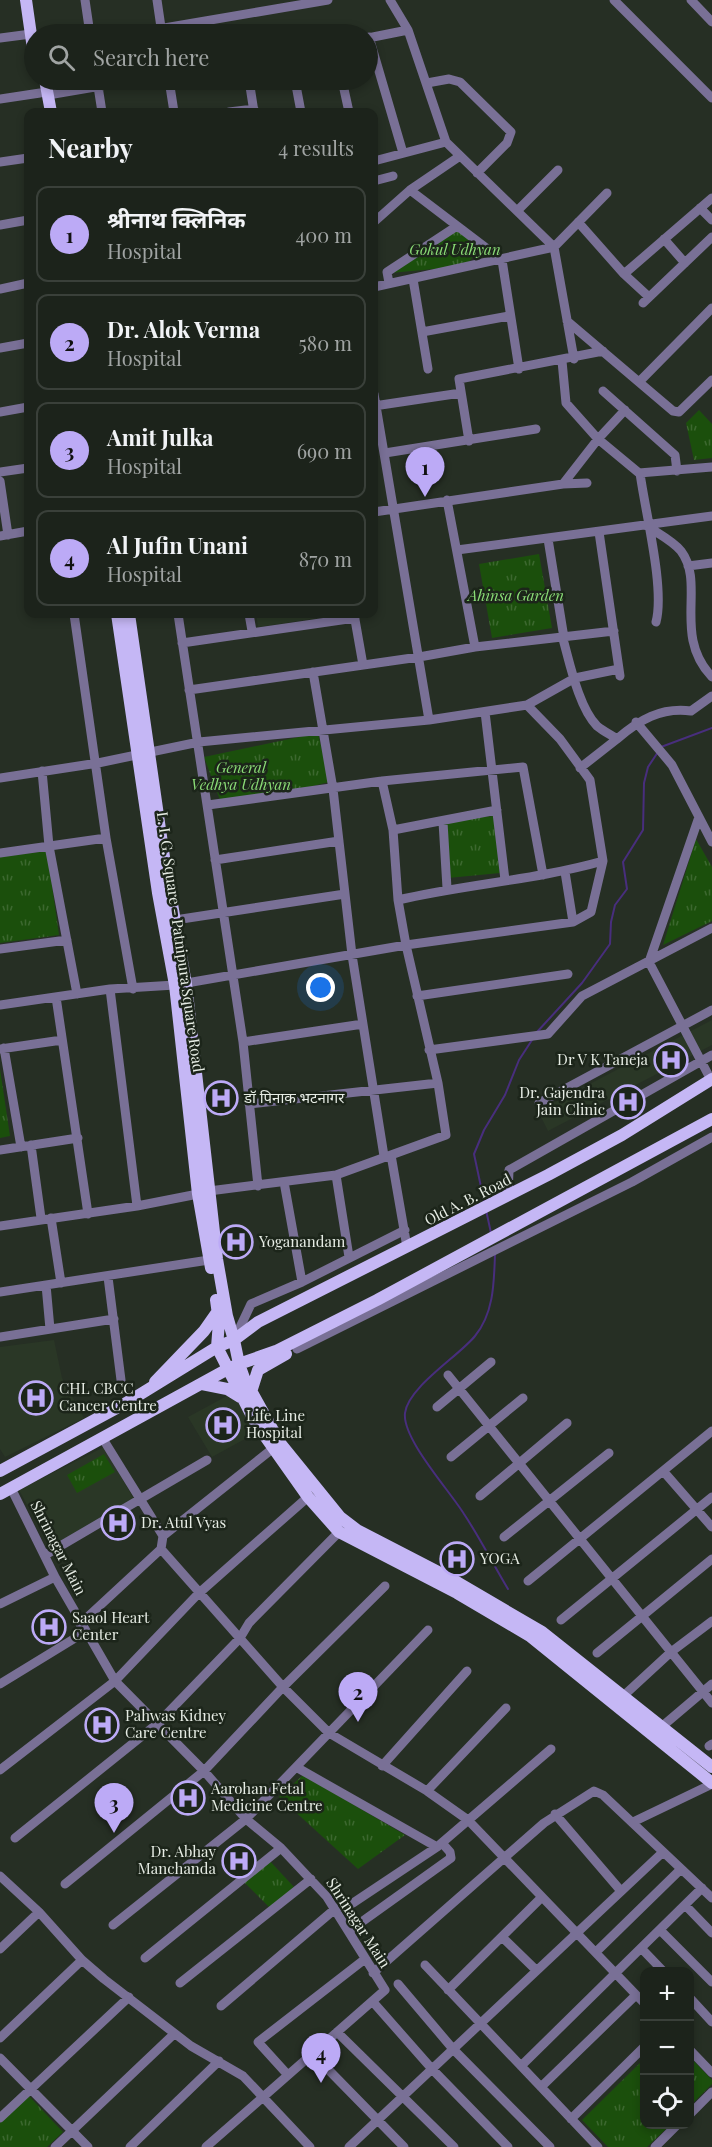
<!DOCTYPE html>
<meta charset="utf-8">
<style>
:root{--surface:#1c231b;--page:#252b24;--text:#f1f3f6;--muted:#a0a4a3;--line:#3a403a;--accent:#bcaaf6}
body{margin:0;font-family:"Playfair Display","Noto Sans Devanagari",serif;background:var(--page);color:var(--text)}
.controls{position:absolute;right:18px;bottom:18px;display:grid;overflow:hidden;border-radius:12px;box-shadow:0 3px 9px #0003}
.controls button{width:54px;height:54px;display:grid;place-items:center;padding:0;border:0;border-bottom:2px solid var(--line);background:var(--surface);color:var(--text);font:30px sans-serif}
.you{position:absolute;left:321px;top:988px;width:21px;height:21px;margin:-15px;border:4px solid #fff;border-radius:50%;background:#1a73e8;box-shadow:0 0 0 9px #1a73e833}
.badge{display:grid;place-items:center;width:39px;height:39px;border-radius:50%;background:var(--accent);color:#111;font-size:20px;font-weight:700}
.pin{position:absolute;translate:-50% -50px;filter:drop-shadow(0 2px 3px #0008)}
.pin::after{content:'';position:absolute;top:32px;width:21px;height:18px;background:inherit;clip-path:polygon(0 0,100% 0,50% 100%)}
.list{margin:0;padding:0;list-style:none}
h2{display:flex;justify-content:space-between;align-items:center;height:78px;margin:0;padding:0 24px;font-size:26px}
h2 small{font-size:20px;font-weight:400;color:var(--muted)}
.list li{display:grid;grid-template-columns:39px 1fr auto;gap:18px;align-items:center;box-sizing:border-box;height:96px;margin:0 12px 12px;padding:0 12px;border:2px solid var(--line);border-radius:12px}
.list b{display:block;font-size:22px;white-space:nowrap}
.list p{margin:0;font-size:20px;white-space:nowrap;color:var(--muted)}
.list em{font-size:20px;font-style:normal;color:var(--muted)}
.icon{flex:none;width:33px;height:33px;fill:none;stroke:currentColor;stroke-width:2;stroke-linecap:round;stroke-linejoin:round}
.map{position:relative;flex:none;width:712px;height:2147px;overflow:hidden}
.search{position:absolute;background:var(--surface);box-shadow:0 3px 9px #0003;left:24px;top:24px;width:354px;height:66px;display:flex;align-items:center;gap:15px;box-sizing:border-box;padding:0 21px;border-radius:33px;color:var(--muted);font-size:22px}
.panel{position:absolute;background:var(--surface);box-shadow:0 3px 9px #0003;left:24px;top:108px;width:354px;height:510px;border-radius:12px}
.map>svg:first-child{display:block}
.built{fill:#2a3726}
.park{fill:url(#park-tufts)}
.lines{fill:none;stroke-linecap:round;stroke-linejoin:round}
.stream{stroke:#482e7d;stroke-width:2}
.minor{stroke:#797096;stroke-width:9}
.major{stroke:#c5b7f5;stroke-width:12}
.labels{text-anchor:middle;stroke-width:5;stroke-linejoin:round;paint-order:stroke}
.park-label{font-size:15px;font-style:italic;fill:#8adc76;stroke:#1c251a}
.street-label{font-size:15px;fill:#e6ece4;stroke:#1c251a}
.poi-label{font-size:15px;fill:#e6ece4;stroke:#1c251a;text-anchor:start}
</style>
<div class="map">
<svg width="712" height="2147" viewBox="0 0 712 2147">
<defs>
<pattern id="park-tufts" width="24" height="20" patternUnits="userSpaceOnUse" patternTransform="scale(1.5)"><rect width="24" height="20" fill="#1b4f0c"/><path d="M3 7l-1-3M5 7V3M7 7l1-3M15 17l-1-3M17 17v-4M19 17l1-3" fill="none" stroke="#3c682f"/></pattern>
</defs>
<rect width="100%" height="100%" fill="#262f24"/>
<!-- built -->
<path class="built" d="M256,614H345L258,627Z
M712,1020V1045L548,1131L538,1111Z
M54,1340L62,1378L84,1418L5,1457L0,1449V1347Z
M236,1391L258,1432L212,1457L188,1417Z
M104,1447L135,1501L50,1547L19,1490Z"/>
<!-- park -->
<path class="park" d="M456,230L479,246L467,266L390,273Z
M699,410L712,424V458L694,460L686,423Z
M539,554L552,628L492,638L479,564Z
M318,733L329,782L223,808L204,757Z
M494,816L500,873L448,878L442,821Z
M696,839L712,867V921L663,945Z
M47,851L59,935L0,943V857Z
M0,1069L10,1136L0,1138Z
M104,1454L115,1472L77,1493L67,1475Z
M303,1775L405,1835L358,1869L279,1797Z
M268,1859L294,1887L271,1909L244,1882Z
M690,2057L712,2080V2084L690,2106Z
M644,2059V2124L670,2125L647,2147H608L582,2120Z
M29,2096L63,2132L47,2147H0V2123Z"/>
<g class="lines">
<!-- stream -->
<path class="stream" d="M661,747L712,728
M537,1032L582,983L610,944L611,922L615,905L627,889L623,862L643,830L644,783L648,767L658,752
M484,1201L474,1154L484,1130L505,1095L519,1060L532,1040
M486,1210L491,1233
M495,1254C494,1282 494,1313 475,1336C459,1356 408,1387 405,1413C402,1439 450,1491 464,1514C480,1538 493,1564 508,1589"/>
<!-- minor -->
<path class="minor" d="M85,0L90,34
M157,0L162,34
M390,0L408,30L446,142L554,247L574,359
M614,0L712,98
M691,0L712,22
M129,34L328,0
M369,37L403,153
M0,38L31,34
M368,38L408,30
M97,80L102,112
M169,80L174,112
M249,80L254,112
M295,80L301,112
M342,80L349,112
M427,83L449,79L460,82L511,132L507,143L477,173
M48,95L136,80
M0,99L40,93
M229,112L254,109
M374,161L446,142
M0,162L28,158
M374,181L393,176
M410,190L502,260L519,369
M700,208L712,220
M517,211L558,170
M374,222L410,190L460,156
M578,222L624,274L712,198
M0,225L28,220
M664,239L685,263
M624,274L649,297
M413,279L428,369
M389,283L387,272L457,226
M374,287L554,247L607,193
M0,289L28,283
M643,303L712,237
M567,321L673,411L679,412L712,380
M422,332L509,316
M0,348L28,343
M562,361L566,403L598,439L639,473L712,467
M639,382L712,308
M603,391L675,455L677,471
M374,394L429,720
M374,406L461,393
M0,412L28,407
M469,441L459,379L603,351
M385,453L536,429
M0,472L28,468
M640,473C645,511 665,588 656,622
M0,481L8,535
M563,484L587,483
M447,500L475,647
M374,512L563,484L598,439L625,410
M647,526C657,533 673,541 681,551C706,584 672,635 712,677
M599,532L620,676
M0,536L28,531
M548,539L564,638
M457,550L712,516
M688,566L712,563
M74,614L106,838L133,989
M178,614L243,1042L258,1186
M249,614L252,631
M354,614L363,665
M563,639C570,664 579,708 597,726C603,731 611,735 617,739C639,720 661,707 691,711L712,696
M182,643L355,618
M313,672L333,789L352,955L384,1156
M189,690L419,657L475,647L614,631
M485,712L505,880
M636,722L672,765L712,842
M580,768L617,739
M42,771L49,846L77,994
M0,778L98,763L199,742L429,720L527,705L575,678L619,669
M208,805L382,781L523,767L543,875
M699,817L649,962L711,1080
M443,822L447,888
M393,830L497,810
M0,853L106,838
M215,860L339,841
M565,872L573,922
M398,900C466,884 536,880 603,861
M175,920L345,894
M0,949L67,940
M110,989L137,1206
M417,996L568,974
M56,997L88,1214
M0,1005L110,989L175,985L406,945L573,922L591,912L603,861L590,780L560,739L527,705
M243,1042L363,1024
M4,1048L21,1147
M0,1049L62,1040
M429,1050L548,1034L582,996L712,928
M539,1103L712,1010
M249,1104L438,1083
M31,1145L41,1218
M0,1150L78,1138
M391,1155L407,1247
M336,1175L349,1257
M284,1182L302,1282
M209,1191L336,1175L446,1135L438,1083L406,945L398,900L393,830L382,781
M508,1196L509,1170L712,1055
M51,1218L61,1283
M0,1226L137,1206L198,1194
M108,1277L121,1380
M46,1285L50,1329
M0,1292L209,1260
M0,1337L114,1319
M234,1340L251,1304L302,1282L405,1230
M297,1349L632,1182L712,1137
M448,1375L712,1703
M437,1407L491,1362
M103,1439L163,1536L161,1549L283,1687L329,1733L427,1791L468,1820L644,2003
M451,1457L523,1398
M664,1472L712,1527
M11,1488L55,1577L115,1681L204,1771L246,1819L281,1848L327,1897L385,1990L206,2147
M480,1496L567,1423
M163,1536L276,1446
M504,1537L609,1453
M45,1555L207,1460
M528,1581L712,1431
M0,1604L55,1577
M561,1620L712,1497
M80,1624L161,1549
M597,1653L712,1559
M0,1684L85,1632
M620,1699L671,1652L712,1621
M659,1729L712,1684
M709,1746L712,1744
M382,1766L467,1671
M296,1767L437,1847
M0,1770L115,1681L198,1594L308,1497
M427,1791L506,1708
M555,1814L621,1891
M633,1822L712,1784
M15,1838L157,1724L240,1638L249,1623L342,1529
M0,1876L39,1912L82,1960L104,1979L191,2046L243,2076L310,2147
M65,1884L204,1771L283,1687L385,1586
M685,1905L712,1933
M113,1925L246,1819L428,1630
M660,1930L712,1982
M349,1931L451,1858L450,1852L442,1843
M502,1937L536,1970
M641,1948L664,1972
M0,1949L39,1912
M596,1952L681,1869
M145,1958L281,1848
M425,1965L598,2147
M373,1973L544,1823L594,1791L603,1795L712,1898
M180,1983L311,1879
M398,1984L453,2049L550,2147
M448,1990L542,1897
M690,1998L712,2022
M373,2002L432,2069L508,2147
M221,2006L335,1909L353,1903L437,1847L551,1749
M337,2032L454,2147
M0,2038L82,1960
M690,2050L712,2073
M312,2053L404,2147
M0,2058L88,2147
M521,2066L702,1888
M287,2074L258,2042L365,1959
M541,2087L636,1995
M690,2114L712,2092
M0,2118L129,1997
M571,2119L644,2047
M55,2147L174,2034
M130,2147L219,2061
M349,2147L663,1852
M655,2147L678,2124"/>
<!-- major -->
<path class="major" d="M26,0L34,56
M45,80L51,112
M117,614L158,893L175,985L198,1194L211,1268
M129,614L165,864L186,984L217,1259L227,1316L234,1340L258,1322L548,1175L622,1135L712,1079
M712,1119L377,1300L276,1351L239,1364L244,1378L280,1443L340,1517L357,1530L448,1577L542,1632L712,1767
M155,1382L204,1331L218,1311
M202,1384L227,1389L240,1397
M251,1392L258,1370L286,1354
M0,1471L126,1403L217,1347L219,1322L216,1300
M0,1494L226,1370L239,1364L234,1340L217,1347L255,1422L308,1497L339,1532L457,1593L530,1636L712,1783"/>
</g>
<!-- icons -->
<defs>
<symbol id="hospital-ring" viewBox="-11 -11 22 22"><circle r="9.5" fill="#1c251a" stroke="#bcaaf6" stroke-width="1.5"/><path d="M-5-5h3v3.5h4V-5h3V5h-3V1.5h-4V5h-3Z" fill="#bcaaf6"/></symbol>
</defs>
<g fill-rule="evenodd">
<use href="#hospital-ring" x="652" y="1041" width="38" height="38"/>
<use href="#hospital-ring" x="202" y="1079" width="38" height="38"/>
<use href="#hospital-ring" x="609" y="1083" width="38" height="38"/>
<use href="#hospital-ring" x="217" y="1223" width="38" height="38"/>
<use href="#hospital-ring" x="17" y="1379" width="38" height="38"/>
<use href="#hospital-ring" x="204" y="1406" width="38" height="38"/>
<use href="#hospital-ring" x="99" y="1504" width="38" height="38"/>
<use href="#hospital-ring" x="438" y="1540" width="38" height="38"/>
<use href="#hospital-ring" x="30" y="1608" width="38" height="38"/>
<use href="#hospital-ring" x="83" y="1706" width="38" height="38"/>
<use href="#hospital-ring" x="169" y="1779" width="38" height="38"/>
<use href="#hospital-ring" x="220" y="1842" width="38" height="38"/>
</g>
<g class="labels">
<!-- park labels -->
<g class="park-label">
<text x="455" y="255">Gokul Udhyan</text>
<text x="516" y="601">Ahinsa Garden</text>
<text x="241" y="773">General<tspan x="241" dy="17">Vedhya Udhyan</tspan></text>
</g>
<!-- street labels -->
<g class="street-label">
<text transform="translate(180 942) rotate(82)" y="5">L. I. G. Square - Patnipura Square Road</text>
<text transform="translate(468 1200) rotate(-27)" y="5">Old A. B. Road</text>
<text transform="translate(58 1548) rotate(63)" y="5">Shrinagar Main</text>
<text transform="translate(358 1923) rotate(57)" y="5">Shrinagar Main</text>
</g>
<!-- poi labels -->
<g class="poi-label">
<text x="648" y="1065" text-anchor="end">Dr V K Taneja</text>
<text x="605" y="1098" text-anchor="end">Dr. Gajendra<tspan x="605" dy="17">Jain Clinic</tspan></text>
<text x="244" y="1103">डॉ पिनाक भटनागर</text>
<text x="259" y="1247">Yoganandam</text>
<text x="59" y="1394">CHL CBCC<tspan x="59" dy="17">Cancer Centre</tspan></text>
<text x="246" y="1421">Life Line<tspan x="246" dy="17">Hospital</tspan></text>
<text x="141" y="1528">Dr. Atul Vyas</text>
<text x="480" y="1564">YOGA</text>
<text x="72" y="1623">Saaol Heart<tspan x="72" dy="17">Center</tspan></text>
<text x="125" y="1721">Pahwas Kidney<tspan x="125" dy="17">Care Centre</tspan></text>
<text x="211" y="1794">Aarohan Fetal<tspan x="211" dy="17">Medicine Centre</tspan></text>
<text x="216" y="1857" text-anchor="end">Dr. Abhay<tspan x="216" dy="17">Manchanda</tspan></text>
</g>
</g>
</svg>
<div class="controls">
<button>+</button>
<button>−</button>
<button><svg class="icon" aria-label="locate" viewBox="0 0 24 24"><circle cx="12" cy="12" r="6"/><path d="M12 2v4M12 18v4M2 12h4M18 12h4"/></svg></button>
</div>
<div class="you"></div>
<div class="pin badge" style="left:425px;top:497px">1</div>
<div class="pin badge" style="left:358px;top:1722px">2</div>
<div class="pin badge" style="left:114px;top:1833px">3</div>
<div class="pin badge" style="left:321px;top:2083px">4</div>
<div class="search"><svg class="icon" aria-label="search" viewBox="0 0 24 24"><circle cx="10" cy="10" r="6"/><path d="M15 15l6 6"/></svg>Search here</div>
<section class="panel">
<h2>Nearby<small>4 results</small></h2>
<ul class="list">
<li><span class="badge">1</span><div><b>श्रीनाथ क्लिनिक</b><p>Hospital</p></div><em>400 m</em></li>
<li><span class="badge">2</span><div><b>Dr. Alok Verma</b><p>Hospital</p></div><em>580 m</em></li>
<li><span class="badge">3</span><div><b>Amit Julka</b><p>Hospital</p></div><em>690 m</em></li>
<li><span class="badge">4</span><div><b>Al Jufin Unani</b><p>Hospital</p></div><em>870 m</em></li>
</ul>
</section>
</div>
